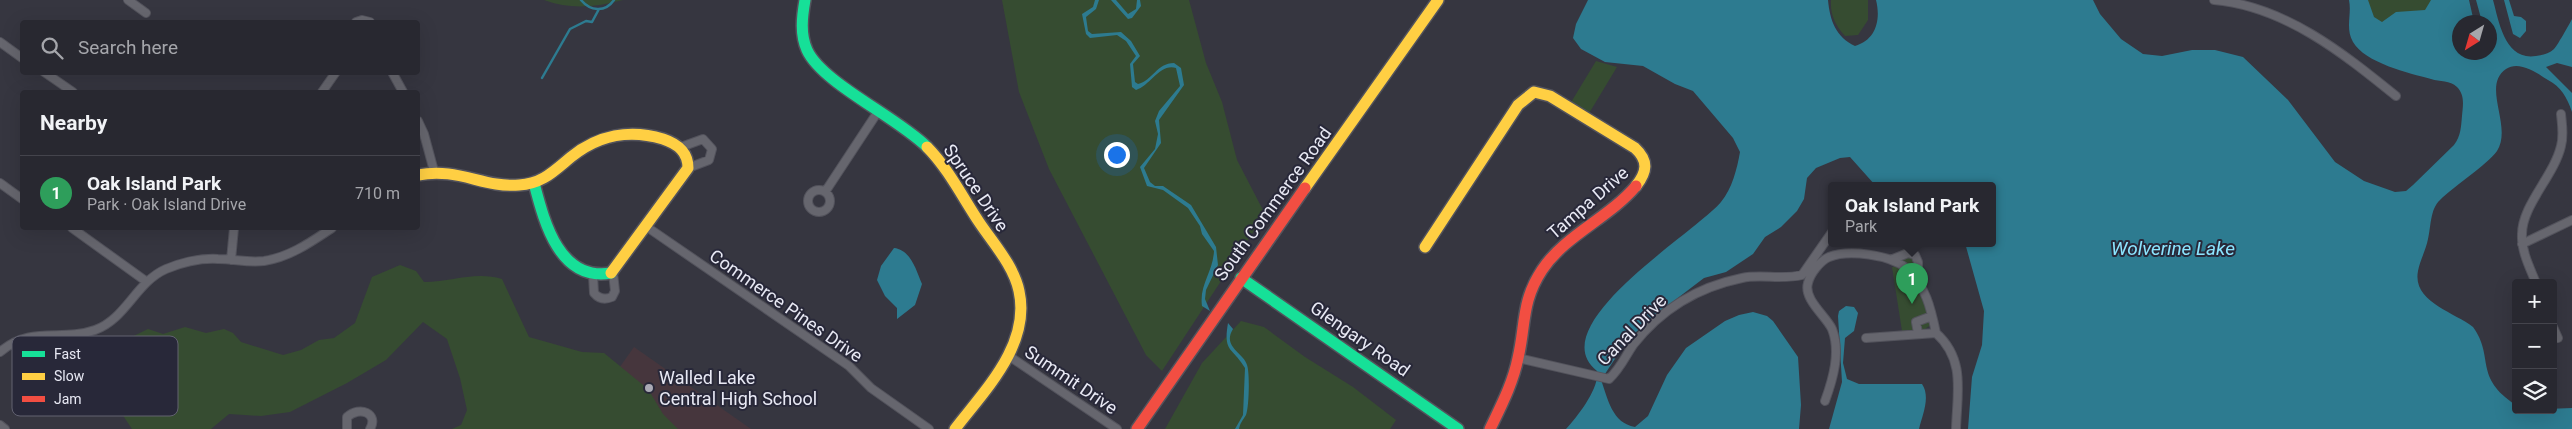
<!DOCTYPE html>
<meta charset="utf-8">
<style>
:root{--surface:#282830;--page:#303038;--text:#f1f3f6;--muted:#a5a6ab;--line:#44444c;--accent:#aaaab5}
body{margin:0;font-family:Roboto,sans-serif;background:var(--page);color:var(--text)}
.controls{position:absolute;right:15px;bottom:15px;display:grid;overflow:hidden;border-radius:5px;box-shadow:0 5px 20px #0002}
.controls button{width:45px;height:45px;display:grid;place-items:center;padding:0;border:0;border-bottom:1px solid var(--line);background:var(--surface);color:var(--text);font:25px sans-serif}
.compass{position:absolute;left:2452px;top:15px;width:45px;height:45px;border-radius:50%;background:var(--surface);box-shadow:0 5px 20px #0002;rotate:217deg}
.you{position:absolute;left:1116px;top:154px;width:18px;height:18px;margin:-12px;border:4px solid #fff;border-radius:50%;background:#1a73e8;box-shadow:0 0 0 8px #1a73e833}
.badge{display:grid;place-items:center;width:32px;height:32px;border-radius:50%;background:var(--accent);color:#fff;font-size:16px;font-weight:700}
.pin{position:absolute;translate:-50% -41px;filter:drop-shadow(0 1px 2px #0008)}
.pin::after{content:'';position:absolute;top:26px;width:18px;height:15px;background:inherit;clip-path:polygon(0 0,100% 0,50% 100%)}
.popup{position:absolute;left:1828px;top:182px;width:168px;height:65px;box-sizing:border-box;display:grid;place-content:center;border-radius:5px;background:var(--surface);filter:drop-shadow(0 1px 4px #0005);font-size:16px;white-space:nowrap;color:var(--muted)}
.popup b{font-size:19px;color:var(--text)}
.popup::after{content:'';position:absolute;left:50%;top:100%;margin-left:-10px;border:10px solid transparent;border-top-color:var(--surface)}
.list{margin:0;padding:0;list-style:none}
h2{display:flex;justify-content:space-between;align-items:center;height:65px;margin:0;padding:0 20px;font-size:21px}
h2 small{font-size:16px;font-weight:400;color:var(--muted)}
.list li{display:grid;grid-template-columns:32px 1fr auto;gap:15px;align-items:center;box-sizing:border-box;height:75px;padding:0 20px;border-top:1px solid var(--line)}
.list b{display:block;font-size:19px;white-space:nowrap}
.list p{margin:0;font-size:16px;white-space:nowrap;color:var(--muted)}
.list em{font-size:16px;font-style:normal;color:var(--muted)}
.icon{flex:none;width:28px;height:28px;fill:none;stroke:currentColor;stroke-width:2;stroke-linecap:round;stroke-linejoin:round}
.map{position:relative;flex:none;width:2572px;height:429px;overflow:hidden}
.search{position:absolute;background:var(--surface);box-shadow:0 5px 20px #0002;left:20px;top:20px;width:400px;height:55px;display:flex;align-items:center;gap:12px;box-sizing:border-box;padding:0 18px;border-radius:5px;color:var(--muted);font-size:19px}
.panel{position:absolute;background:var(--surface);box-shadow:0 5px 20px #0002;left:20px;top:90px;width:400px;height:140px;border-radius:5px}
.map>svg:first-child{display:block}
.education{fill:#46363d}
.green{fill:#364c31}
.water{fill:#2d7b90}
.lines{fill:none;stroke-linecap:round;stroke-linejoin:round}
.stream{stroke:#2d7b90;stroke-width:2.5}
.street-casing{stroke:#53535c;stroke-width:10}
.fast-casing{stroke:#53535c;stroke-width:14}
.slow-casing{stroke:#53535c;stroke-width:14}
.jam-casing{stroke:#53535c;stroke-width:14}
.street{stroke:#66666e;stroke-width:8}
.fast{stroke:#16e098;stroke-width:11}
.slow{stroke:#ffcf43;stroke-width:11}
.jam{stroke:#f24e42;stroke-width:11}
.poi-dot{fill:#aaaab5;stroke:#282839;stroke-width:2}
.labels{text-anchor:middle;stroke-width:4;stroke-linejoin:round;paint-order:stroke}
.street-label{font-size:18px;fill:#e8e9f4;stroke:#282839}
.poi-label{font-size:18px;fill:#e8e9f4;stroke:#282839;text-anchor:start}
.water-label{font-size:19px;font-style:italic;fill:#8ce5ff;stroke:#282839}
.key{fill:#282839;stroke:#626271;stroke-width:1}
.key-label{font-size:14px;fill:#e8e9f4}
</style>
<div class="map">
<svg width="2572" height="429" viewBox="0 0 2572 429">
<rect width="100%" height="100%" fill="#363640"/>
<!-- education -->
<path class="education" d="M634,347L751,429H576Z"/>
<!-- green -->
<path class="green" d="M544,0H623C596,7 571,10 544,0Z
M1002,0H1189L1206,63L1222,102L1237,160L1265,214L1162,371L1146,355L1049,169L1019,92Z
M1831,0H1868V20L1858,35L1845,36C1835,25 1830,14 1831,0Z
M2361,0H2448L2439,12L2384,26L2367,12Z
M1596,61L1617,67L1588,115L1570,104Z
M1908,257L1913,259L1932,324L1925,329L1902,331L1892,267H1896L1897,261Z
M400,265L416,271L424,282C453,282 474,271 502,279L529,337L582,352L604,353L648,389L663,414L678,429H452L461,425L467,410L460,378L447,339L423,322L386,360L347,383L290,412L261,416L229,414L211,429H132L112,399L101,360L119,343L148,329L163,334L185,327L206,333L224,329L233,333L241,342L283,355L301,350L319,340L334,338L355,323L372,277Z
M1241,321L1264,327L1305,357L1353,387L1396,420L1390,429H1165L1202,363Z"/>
<!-- water -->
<path class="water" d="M1095,0H1099L1096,9L1086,17L1088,31L1092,34L1121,32L1131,41L1140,56L1133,64L1135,82L1138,84C1152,81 1157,63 1174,63L1181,68L1184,85L1159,120L1161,143L1144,168L1150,182L1155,186H1163L1191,205L1216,247L1218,265L1206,290L1205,299L1210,311L1202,306C1199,285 1213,272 1214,251L1202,234L1200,226L1188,208L1163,190L1147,186L1140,167L1155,149L1158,134L1155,121L1159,111L1180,86L1176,68C1160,63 1150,86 1136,90L1132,87L1130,64L1136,56L1126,41L1117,35L1090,38L1086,34L1082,14L1093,7Z
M1111,0H1116L1128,14L1136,9L1137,0H1140L1141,6L1132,18L1128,19Z
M1588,0H1828C1830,21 1836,37 1855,46C1876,40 1881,20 1876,0H2093L2100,14L2121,39L2143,54L2162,56L2192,50H2215L2243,57L2288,100L2335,162L2364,181L2395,192L2406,191L2413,185L2454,145C2461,136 2461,126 2462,116C2463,105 2465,95 2457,87C2450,80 2440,82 2431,79C2409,73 2365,63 2353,42C2345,28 2352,14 2349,0H2368L2374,17L2382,22L2396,12L2425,10L2431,0H2469L2474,22H2460V52H2490V22H2482L2476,0H2493C2499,22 2505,61 2536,56C2542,55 2549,54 2554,49C2556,48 2570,23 2572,19V67L2557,63L2546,67L2572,93V112C2567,97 2561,87 2548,80C2537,73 2519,60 2506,69C2481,86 2513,126 2497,151C2487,165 2454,186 2440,200C2430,209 2431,227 2428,239C2426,250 2420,260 2418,271C2412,302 2454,312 2473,327C2495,357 2473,377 2516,405V410L2572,408V429H1968L1972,377L1982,345L1984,311L1965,243H1992V185H1875L1850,157L1840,158L1816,168L1807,178L1804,199L1797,211L1781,227L1765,237L1753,254L1726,272L1704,278L1658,313L1628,339L1601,380C1608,399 1612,423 1635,427L1648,416L1667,375L1686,348L1725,321L1739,315L1753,312L1767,316L1773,321L1798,357L1801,405L1799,429H1566C1577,417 1600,388 1597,371C1540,326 1695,233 1721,202C1732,189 1737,169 1740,152L1733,138L1693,91L1675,84L1643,66L1605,62L1581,49L1573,38L1576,24Z
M2504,0H2509L2514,16L2521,17L2526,21V31L2520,38L2513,34Z
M894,248C911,250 916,270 922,284L915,305L897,319V308L885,296L877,280L881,266Z
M1846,306L1854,307L1858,313L1854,331L1845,338L1843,363L1847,379L1859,384H1922C1931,397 1922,416 1919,429H1829L1842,382L1838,316L1839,311Z
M1228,323L1233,329C1222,347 1243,352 1247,365C1250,373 1249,408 1246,415C1243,420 1240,423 1239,429H1235L1243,415L1245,368C1232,346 1223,353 1228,323Z"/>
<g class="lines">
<!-- stream -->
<path class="stream" d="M581,0C590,11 605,13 614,0
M542,78L570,29L586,21L592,22L599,9"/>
<defs>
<path id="street" d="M128,0L146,13
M2214,0C2285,6 2344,54 2396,96
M356,22L362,20L370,22
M0,42L22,58
M44,72L73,92
M392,72L403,92
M322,92L336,72
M418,121L424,134L434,171
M681,147L703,139L712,149L709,160L688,168
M0,183L22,199
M808 201a11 11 0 1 1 22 0a11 11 0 1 1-22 0Z
M825,192L879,110
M647,227L849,366L871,388L929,429
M72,228L147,282
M2522,244L2572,220
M1893,259L1908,253L1915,255L1918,262V282
M231,260L234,228
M593,275L594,293C599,299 605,300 612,297L615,291L613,273
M2536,283C2530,268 2521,251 2522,234C2522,205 2554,176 2561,146C2564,135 2562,125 2561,114
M2553,327L2558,338
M1918,333L1916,322L1932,316
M1866,338L1936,333C1966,360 1957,393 1956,429
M0,352C31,325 61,342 95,330C126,319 136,282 166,269C183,262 199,258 218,259C234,259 248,263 264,261C290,257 311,242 332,228
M1009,356L1117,429
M1518,358L1609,379C1620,369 1625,357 1633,345C1661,309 1698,287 1742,278C1761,274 1782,280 1802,275L1832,232
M1825,401C1833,379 1841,352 1832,329C1826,316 1803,299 1808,283C1810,274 1820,261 1829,257C1849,249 1890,255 1906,268C1926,286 1931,309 1936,333
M0,425L5,429
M347,429V417C360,405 379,414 370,429"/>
<path id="fast" d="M805,0C802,17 800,34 807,50C822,83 897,117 927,147
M534,183C544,221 559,282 611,273
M1241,278L1458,429"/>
<path id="slow" d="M927,147C948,168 963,198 979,222C993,243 1014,266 1019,291C1031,345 984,391 955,429
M418,175C458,167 483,188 519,185C542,184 554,171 571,157C598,135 630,129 663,139C678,144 688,152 688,168L611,273
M1305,188L1438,0
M1425,247L1518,105L1534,92L1550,96L1635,148C1649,161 1647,172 1636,186"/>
<path id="jam" d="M1137,429L1305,188
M1490,429C1501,406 1513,383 1518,358C1526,324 1521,302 1542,270C1565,235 1609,218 1636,186"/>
</defs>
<!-- street casing -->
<use href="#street" class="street-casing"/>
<!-- fast casing -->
<use href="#fast" class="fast-casing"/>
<!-- slow casing -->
<use href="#slow" class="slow-casing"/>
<!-- jam casing -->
<use href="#jam" class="jam-casing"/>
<!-- street -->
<use href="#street" class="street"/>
<!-- fast -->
<use href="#fast" class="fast"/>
<!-- slow -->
<use href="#slow" class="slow"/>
<!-- jam -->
<use href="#jam" class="jam"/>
</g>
<!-- markers -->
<circle class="poi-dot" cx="649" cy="388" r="5"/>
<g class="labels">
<!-- street labels -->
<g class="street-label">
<text transform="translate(976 188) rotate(56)" y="6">Spruce Drive</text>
<text transform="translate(1588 203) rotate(-41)" y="6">Tampa Drive</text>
<text transform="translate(1273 204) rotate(-54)" y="6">South Commerce Road</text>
<text transform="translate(786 306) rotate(35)" y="6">Commerce Pines Drive</text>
<text transform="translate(1632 330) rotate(-46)" y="6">Canal Drive</text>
<text transform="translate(1360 339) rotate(35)" y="6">Glengary Road</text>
<text transform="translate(1071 380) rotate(34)" y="6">Summit Drive</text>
</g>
<!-- poi labels -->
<g class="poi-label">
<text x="659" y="384">Walled Lake<tspan x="659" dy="21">Central High School</tspan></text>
</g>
<!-- water labels -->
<g class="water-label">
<text x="2173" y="255">Wolverine Lake</text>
</g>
</g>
<!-- legend -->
<rect x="12" y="336" width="166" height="80" rx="8" class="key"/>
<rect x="22" y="351" width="23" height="6" fill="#16e098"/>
<rect x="22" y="373" width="23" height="7" fill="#ffcf43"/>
<rect x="22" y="396" width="23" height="6" fill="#f24e42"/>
<g class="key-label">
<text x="54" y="359">Fast</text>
<text x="54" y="381">Slow</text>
<text x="54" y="404">Jam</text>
</g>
</svg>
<div class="controls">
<button>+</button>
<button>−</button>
<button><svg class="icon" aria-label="layers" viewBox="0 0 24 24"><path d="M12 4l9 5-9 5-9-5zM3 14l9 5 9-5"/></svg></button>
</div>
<svg class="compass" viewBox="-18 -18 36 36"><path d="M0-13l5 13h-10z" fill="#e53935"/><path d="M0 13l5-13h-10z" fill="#a5a6ab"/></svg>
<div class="you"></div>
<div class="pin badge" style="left:1912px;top:304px;background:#2e9e5b">1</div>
<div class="popup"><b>Oak Island Park</b>Park</div>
<div class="search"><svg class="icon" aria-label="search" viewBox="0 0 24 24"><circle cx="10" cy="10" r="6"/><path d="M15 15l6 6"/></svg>Search here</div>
<section class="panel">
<h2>Nearby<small></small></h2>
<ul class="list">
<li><span class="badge" style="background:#2e9e5b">1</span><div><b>Oak Island Park</b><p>Park · Oak Island Drive</p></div><em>710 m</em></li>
</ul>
</section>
</div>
